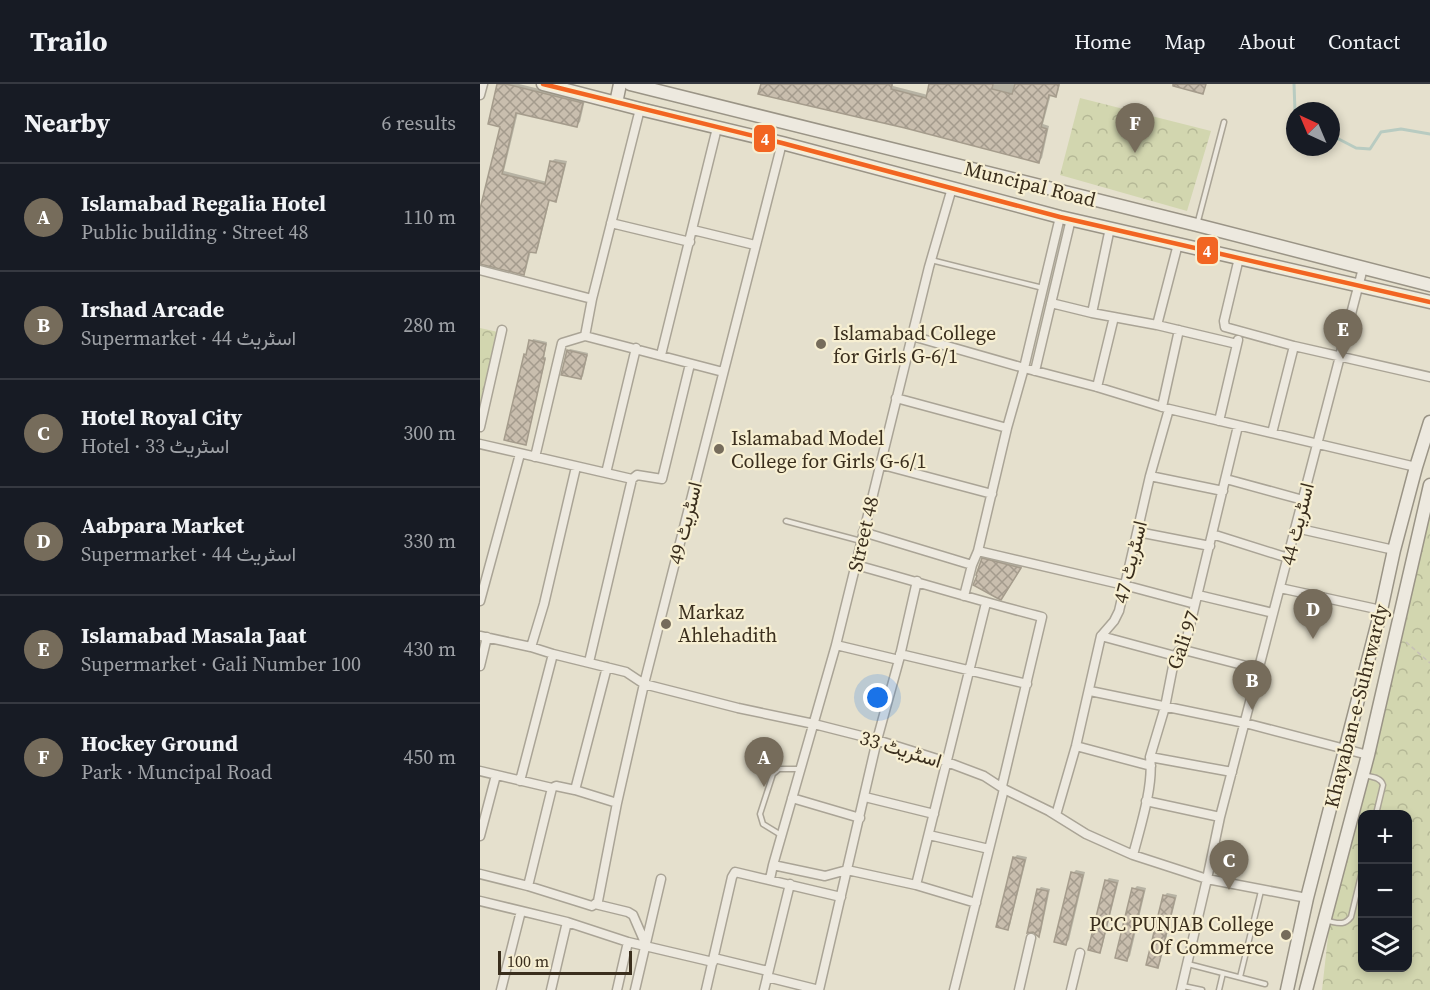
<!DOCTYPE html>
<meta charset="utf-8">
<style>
:root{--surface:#171b24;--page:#242831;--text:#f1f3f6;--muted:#9ea1a6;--line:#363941;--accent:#766c5b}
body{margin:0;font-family:"Source Serif 4",Vazirmatn,serif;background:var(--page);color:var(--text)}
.controls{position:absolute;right:18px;bottom:18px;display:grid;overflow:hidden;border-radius:12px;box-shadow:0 3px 9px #0003}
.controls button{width:54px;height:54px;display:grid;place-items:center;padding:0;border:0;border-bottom:2px solid var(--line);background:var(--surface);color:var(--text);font:30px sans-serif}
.compass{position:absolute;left:806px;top:18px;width:54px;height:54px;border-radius:50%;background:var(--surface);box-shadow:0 3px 9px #0003;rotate:316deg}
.scale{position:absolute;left:18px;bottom:15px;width:134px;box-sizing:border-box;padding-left:6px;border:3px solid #3a2e1d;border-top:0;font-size:16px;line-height:21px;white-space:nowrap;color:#3a2e1d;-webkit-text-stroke:4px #f7efd2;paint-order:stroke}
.you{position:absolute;left:398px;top:614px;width:21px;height:21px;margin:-15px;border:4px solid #fff;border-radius:50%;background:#1a73e8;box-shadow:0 0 0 9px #1a73e833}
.badge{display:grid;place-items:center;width:39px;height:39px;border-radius:50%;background:var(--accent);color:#fff;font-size:20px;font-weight:700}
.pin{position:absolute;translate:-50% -50px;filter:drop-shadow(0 2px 3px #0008)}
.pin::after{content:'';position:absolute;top:32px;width:21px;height:18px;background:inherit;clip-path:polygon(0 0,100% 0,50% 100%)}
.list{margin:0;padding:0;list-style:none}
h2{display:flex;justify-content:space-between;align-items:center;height:78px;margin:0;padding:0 24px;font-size:26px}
h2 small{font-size:20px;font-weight:400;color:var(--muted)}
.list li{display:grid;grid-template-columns:39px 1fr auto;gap:18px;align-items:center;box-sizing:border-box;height:108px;padding:0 24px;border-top:2px solid var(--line)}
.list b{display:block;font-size:22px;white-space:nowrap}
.list p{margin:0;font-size:20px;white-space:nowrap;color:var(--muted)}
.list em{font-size:20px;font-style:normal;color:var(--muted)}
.icon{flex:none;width:33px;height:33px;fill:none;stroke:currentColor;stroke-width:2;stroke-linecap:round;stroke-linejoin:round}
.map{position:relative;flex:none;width:950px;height:906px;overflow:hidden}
header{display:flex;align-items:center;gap:36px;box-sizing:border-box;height:84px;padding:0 30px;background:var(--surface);border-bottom:2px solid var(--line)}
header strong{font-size:28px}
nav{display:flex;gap:33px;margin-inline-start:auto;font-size:21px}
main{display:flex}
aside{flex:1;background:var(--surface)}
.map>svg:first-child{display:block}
.forest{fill:url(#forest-crowns);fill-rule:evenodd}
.shadow{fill:#0003}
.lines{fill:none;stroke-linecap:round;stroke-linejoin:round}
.stream{stroke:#b8cbc1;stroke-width:3}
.building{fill:url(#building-cross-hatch);stroke:#a59c8c;stroke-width:1.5}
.lane-casing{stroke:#aaa496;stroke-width:7}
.street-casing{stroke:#aaa496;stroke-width:11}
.secondary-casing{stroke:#9a9486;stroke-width:15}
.path{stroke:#c6c1b5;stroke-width:1.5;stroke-dasharray:4.5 3;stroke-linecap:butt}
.lane{stroke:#ede9df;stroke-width:4}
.street{stroke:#ede9df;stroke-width:8}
.secondary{stroke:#ede9df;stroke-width:12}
.bus-1-casing{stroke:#f7efd2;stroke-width:9}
.bus-1{stroke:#f26522;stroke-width:4.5}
.poi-dot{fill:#766c5b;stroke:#f7efd2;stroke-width:2}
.labels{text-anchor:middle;stroke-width:4.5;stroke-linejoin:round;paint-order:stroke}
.street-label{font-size:20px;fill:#3a2e1d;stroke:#f7efd2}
.poi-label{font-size:20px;fill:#3a2e1d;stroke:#f7efd2;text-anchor:start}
.line-badge{stroke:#f7efd2;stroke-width:2}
.badge-label{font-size:16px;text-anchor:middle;font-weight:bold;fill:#fff}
</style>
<header>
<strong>Trailo</strong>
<nav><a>Home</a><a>Map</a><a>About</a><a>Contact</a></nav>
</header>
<main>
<aside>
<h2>Nearby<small>6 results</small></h2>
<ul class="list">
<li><span class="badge">A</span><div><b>Islamabad Regalia Hotel</b><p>Public building · Street 48</p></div><em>110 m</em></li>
<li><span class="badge">B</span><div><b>Irshad Arcade</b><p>Supermarket · اسٹریٹ 44</p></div><em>280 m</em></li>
<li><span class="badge">C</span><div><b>Hotel Royal City</b><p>Hotel · اسٹریٹ 33</p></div><em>300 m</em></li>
<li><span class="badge">D</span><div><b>Aabpara Market</b><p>Supermarket · اسٹریٹ 44</p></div><em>330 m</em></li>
<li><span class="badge">E</span><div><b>Islamabad Masala Jaat</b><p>Supermarket · Gali Number 100</p></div><em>430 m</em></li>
<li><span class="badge">F</span><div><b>Hockey Ground</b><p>Park · Muncipal Road</p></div><em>450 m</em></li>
</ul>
</aside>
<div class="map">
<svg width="950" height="906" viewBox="0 0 950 906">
<defs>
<pattern id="forest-crowns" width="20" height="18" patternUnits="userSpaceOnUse" patternTransform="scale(1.5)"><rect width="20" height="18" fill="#d2d6af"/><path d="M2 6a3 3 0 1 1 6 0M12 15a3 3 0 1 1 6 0" fill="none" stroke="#b5b896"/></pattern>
<pattern id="building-cross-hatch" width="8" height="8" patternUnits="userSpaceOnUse" patternTransform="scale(1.5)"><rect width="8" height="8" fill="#c9beae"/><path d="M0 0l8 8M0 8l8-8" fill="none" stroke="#a49b8d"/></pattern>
</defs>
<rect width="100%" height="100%" fill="#e5e0cd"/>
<!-- forest -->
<path class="forest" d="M600,14L731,47L707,127L580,91Z
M0,244L18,248L0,330Z
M950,423V906H842L851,826ZM882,730H928V884H882Z"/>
<!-- shadow -->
<path class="shadow" d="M19,0H39L105,16L100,38L97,41L38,28L24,87L67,98L72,77L75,75L87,77L78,113L75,116L70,115L58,165L56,168L51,167L46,186L43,189L0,174V132L22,42Z
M282,0H413V2L448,11L451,0H580L578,8L575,11L571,10L563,40L569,42L562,74L559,77Z
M53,255L67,258L64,273H66L47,357L45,359V271Z
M90,265L108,269L103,292L101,294L88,267Z
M507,472L544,480L525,510L521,514L503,476Z
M537,771L547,773L530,841L527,844L534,774Z
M596,786L605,788L589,856L586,859L593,789Z
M629,794L639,796L622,864L619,867L626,797Z
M657,802L666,804L650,872L647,875L654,805Z
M561,803L570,805L561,848L559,851L558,806Z
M687,809L697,811L680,879L677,882L684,812Z"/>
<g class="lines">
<!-- stream -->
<path class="stream" d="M814,0L815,27
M851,51L876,64L890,65L901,48L921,45L950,50"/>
</g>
<!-- building -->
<path class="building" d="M17,0H26L103,19L97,43L36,29L22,90L65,100L70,77L85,80L76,118L69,116L56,169L49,168L44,191L0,180V125L20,43L8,40Z
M281,0H412L411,5L446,14L449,0H513L512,5L532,10L535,0H579L576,13L569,11L561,43L567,45L559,79L425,44L278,10Z
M693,0H726L723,10L693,2Z
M49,256L66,260L63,275H65L46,361L24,356L44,270L46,271Z
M87,266L107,271L101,295L81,291Z
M502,474L541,484L521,516L517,514L493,501L497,492L496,491Z
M533,773L545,776L528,846L516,843Z
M591,788L603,791L586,861L574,858Z
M625,796L637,799L620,869L608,866Z
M652,804L664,807L647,877L635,874Z
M557,805L568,807L559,853L553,848L547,849Z
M683,811L695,814L678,884L666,881Z"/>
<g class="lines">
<defs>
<path id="lane" d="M718,137L744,38
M451,176L563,204
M306,437L381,457
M883,691C891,693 901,693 903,701L896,730
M301,751L283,740L280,730L293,690L299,685H321
M848,837C858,839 864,842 871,833L882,787
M708,880L785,900
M760,893L781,807
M703,902L722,906
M739,906L743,889"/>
<path id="street" d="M0,11L3,0
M131,139L210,158
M213,146L275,161
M759,174L744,237L745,243L814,262L950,293
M0,186L112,215
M571,219L612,229L677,241L757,260
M612,229L630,144
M677,241L698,160
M105,252L112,215L160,25
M105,252L243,288
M432,252L544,284L617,303L689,325L936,383
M181,271L237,44
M555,287L591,135
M617,303L634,233
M416,314L527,344
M682,323L699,246
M739,337L758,256
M0,343L22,246
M792,349L814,262
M0,360L152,395L157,391L182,395L210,280
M55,373L82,259L105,252
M399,380L512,410
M126,389L156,264
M670,392L743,407
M746,395L823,416
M816,444L914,466
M383,448L492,481
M658,448L730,462
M732,450L808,474
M498,467L644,501L715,520
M376,481C438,498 499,517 562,533L522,702
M800,504L901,526
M718,511L793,529
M484,512L492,481L498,467L527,344L544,284L580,133
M0,517L40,370
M0,552L51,563L73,570L146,588L164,600L258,624L334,640L397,656L467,678L504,692L524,705L569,727L606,750L653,771L727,795L827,814
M621,552L695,572
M356,561L419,576
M51,563L64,520L96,383
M704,566L778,585
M420,570L547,600
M109,578L152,395
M0,582L7,553
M610,607L765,639L888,671
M596,662L671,682
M670,673L752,688
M0,687L72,704
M40,697L73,570
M95,706L127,583
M385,713L454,730
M312,714L380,734
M666,717L740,733
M576,731L596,662L621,552L634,537L639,527L670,392L689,325
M449,751L509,765
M0,752L16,691
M653,771C660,744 674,701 670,673L685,623L695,572L699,567L704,566L758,342
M293,781L345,792L367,786L436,801L496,819
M0,790L48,802L112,822L115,820L148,828L153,831L166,861
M290,795L293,781L356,561L449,183L472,104
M436,801L506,519
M48,802L72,704L76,702L95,706L137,719
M0,817L87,838L148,858L233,878
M115,820L118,817L137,719L164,600L302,59
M234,874L288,887
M287,893L339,906L397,656L419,576L437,497
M21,906L41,827
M71,906L87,838
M137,906L148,858
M155,906L181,795
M226,906L252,793L255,788L361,813
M284,906L310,800
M474,906L524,705
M539,906L551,854
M591,906L600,869
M701,906L727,795L740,733L883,184"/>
<path id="secondary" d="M63,0L160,25L302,59L580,133L950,218
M150,0L717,141L950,201
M136,19L140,0
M807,906L827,814L901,526L914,466L936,383L950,338
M826,906L888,671L950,401"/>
</defs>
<!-- lane casing -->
<use href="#lane" class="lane-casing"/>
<!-- street casing -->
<use href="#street" class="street-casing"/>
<!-- secondary casing -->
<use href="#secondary" class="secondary-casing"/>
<!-- path -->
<path class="path" d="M926,558L950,579"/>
<!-- lane -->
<use href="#lane" class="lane"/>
<!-- street -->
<use href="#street" class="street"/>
<!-- secondary -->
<use href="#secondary" class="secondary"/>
<defs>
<path id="bus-1" d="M63,0L302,59L580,133L950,218"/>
</defs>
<!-- bus-1 casing -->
<use href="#bus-1" class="bus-1-casing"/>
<!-- bus-1 -->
<use href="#bus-1" class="bus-1"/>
</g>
<!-- markers -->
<g class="poi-dot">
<circle cx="341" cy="260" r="6"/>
<circle cx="239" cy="365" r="6"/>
<circle cx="186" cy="540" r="6"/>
<circle cx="806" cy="851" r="6"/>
</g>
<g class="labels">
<!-- street labels -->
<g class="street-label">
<text transform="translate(550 100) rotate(14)" y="7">Muncipal Road</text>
<text transform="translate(205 439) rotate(-76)" y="7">اسٹریٹ 49</text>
<text transform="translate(817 440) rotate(-76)" y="7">اسٹریٹ 44</text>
<text transform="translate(383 450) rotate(-77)" y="7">Street 48</text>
<text transform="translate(650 478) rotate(-76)" y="7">اسٹریٹ 47</text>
<text transform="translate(703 556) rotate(-71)" y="7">Gali 97</text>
<text transform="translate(876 622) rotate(-76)" y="7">Khayaban-e-Suhrwardy</text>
<text transform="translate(421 665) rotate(17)" y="7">اسٹریٹ 33</text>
</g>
<!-- poi labels -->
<g class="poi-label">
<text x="353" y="256">Islamabad College<tspan x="353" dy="23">for Girls G-6/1</tspan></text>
<text x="251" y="361">Islamabad Model<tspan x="251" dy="23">College for Girls G-6/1</tspan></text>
<text x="198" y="535">Markaz<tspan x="198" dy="23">Ahlehadith</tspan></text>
<text x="794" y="847" text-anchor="end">PCC PUNJAB College<tspan x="794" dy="23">Of Commerce</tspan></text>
</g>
</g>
<g class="line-badge">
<rect x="273" y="40" width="23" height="29" rx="6" fill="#f26522"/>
<rect x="716" y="152" width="23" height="29" rx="6" fill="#f26522"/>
</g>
<g class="badge-label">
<text x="285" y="61">4</text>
<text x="727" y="173">4</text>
</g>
</svg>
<div class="controls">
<button>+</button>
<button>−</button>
<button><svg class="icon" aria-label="layers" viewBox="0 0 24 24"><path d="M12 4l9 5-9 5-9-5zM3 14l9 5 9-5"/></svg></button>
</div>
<svg class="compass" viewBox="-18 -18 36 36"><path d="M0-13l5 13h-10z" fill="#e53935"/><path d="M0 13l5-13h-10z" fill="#9ea1a6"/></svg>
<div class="scale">100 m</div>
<div class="you"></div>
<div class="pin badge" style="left:284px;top:703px">A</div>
<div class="pin badge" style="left:772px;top:626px">B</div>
<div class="pin badge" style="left:749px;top:806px">C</div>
<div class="pin badge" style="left:833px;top:555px">D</div>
<div class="pin badge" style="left:863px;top:275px">E</div>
<div class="pin badge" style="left:655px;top:69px">F</div>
</div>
</main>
